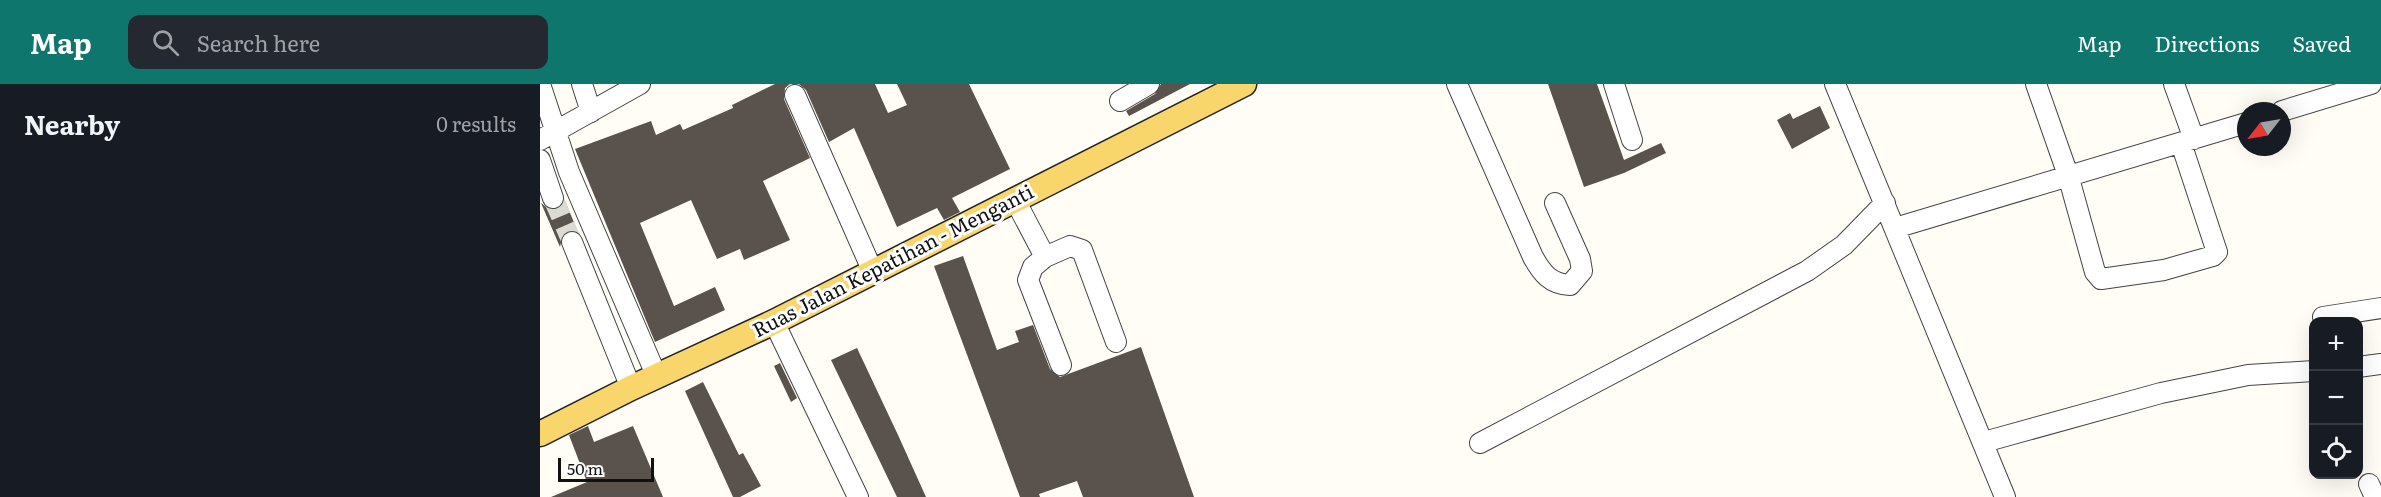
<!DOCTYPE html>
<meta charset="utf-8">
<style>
:root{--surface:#171b24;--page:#242831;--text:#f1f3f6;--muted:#9ea1a6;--line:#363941;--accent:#0f766e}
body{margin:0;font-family:Literata,serif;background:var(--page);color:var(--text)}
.controls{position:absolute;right:18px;bottom:18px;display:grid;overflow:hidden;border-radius:12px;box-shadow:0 6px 24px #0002}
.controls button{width:54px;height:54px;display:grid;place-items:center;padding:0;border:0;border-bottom:2px solid var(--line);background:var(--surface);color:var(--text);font:30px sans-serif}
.compass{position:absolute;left:1697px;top:18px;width:54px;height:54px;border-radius:50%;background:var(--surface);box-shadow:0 6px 24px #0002;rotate:239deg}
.scale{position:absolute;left:18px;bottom:15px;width:96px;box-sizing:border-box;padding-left:6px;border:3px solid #111;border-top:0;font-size:16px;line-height:21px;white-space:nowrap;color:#111;-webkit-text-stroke:4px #fff;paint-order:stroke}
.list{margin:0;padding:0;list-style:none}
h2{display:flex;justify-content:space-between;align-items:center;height:78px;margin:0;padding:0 24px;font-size:26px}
h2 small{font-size:20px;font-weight:400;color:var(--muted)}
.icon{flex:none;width:33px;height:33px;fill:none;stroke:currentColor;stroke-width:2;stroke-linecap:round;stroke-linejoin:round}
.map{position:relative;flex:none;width:1841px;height:413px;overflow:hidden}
header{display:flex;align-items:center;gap:36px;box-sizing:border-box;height:84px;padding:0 30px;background:var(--accent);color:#fff}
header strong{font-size:28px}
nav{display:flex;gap:33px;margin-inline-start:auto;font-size:21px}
.search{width:420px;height:54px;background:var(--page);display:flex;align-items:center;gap:15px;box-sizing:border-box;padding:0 21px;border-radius:12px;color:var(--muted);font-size:22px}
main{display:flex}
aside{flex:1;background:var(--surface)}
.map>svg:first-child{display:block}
.building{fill:#5a524d}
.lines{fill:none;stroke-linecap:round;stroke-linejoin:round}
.minor-tunnel{stroke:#dbdad3;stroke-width:20;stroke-dasharray:20 10;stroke-linecap:butt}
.minor-casing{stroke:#444;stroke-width:22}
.major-casing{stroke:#222;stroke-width:27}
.minor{stroke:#fff;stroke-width:20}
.major{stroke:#f9d66b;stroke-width:24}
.labels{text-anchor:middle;stroke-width:6;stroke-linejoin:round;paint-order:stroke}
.street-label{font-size:20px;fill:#111;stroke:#fff}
</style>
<header>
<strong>Map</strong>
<div class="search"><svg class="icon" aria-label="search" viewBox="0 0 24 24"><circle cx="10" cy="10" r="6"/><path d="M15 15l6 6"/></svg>Search here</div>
<nav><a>Map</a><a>Directions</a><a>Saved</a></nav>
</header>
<main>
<aside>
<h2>Nearby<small>0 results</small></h2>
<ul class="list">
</ul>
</aside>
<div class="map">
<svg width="1841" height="413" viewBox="0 0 1841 413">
<rect width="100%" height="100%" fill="#fffdf5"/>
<!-- building -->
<path class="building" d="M235,0H250L245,4L244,15L270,74L223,97L250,156L204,176L200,165L177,175L151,116L100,139L134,222L175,203L185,226L115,258L35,65L111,37L116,51L140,40L143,46L193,24L192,21Z
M259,0H335L348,29L367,21L357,0H429L470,85L412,114L420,128L404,136L397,124L357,143L314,44L289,58L266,6Z
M621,0H650L589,32L586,27L615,10Z
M1008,0H1057L1084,76L1121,59L1126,69L1084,89L1044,103Z
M1280,22L1290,44L1252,65L1237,36L1250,29L1253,35Z
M25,117L38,148L28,147L23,150L20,163L1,119L10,126L16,125Z
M423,172L457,266L479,258L475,247L493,241L510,285L520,293L601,263L654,413H543L537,397L499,410L500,413H480L394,182Z
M317,264L358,351L386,413H357L291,276Z
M240,279L257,314L251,318L234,282Z
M163,298L199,371L203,369L221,402L200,413H193L145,307Z
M48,342L54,358L93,342L123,413H11L47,398L29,351Z"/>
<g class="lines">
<!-- minor-tunnel -->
<path class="minor-tunnel" d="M13,114L32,158"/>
<defs>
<path id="minor" d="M0,0L29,88L117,293
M42,0L51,28
M917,0L993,173C1002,189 1010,200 1030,201L1042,187L1040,175L1015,119
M1074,0L1092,56
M1295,0L1465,413
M1496,0L1528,91L1555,188L1561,195L1624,186L1673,172L1677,168L1641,59
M1634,0L1654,55
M255,11L333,188
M580,17L609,0
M1742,27L1831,0
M0,56L100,0
M0,76L13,114
M475,116L505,173L493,183L488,196L521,281
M1355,144L1706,39
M32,158L91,304
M505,173L530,162L542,166L576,258
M1783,233L1841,224
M234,238L318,413
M1818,283L1841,280
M1444,358L1621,309L1708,291L1774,287
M940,359L1267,187L1304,161L1345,119
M1829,400L1835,413"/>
<path id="major" d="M0,350L91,304L234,238L704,0"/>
</defs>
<!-- minor casing -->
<use href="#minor" class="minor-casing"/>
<!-- major casing -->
<use href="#major" class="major-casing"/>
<!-- minor -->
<use href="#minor" class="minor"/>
<!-- major -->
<use href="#major" class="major"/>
</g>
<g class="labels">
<!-- street labels -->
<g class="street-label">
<text transform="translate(353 177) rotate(-27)" y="7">Ruas Jalan Kepatihan - Menganti</text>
</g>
</g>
</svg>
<div class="controls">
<button>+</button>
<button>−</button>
<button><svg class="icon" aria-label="locate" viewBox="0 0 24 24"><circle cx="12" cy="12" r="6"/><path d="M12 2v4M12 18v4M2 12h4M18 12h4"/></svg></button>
</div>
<svg class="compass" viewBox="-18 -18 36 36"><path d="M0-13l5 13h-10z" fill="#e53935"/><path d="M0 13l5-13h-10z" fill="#9ea1a6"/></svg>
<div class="scale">50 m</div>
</div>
</main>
